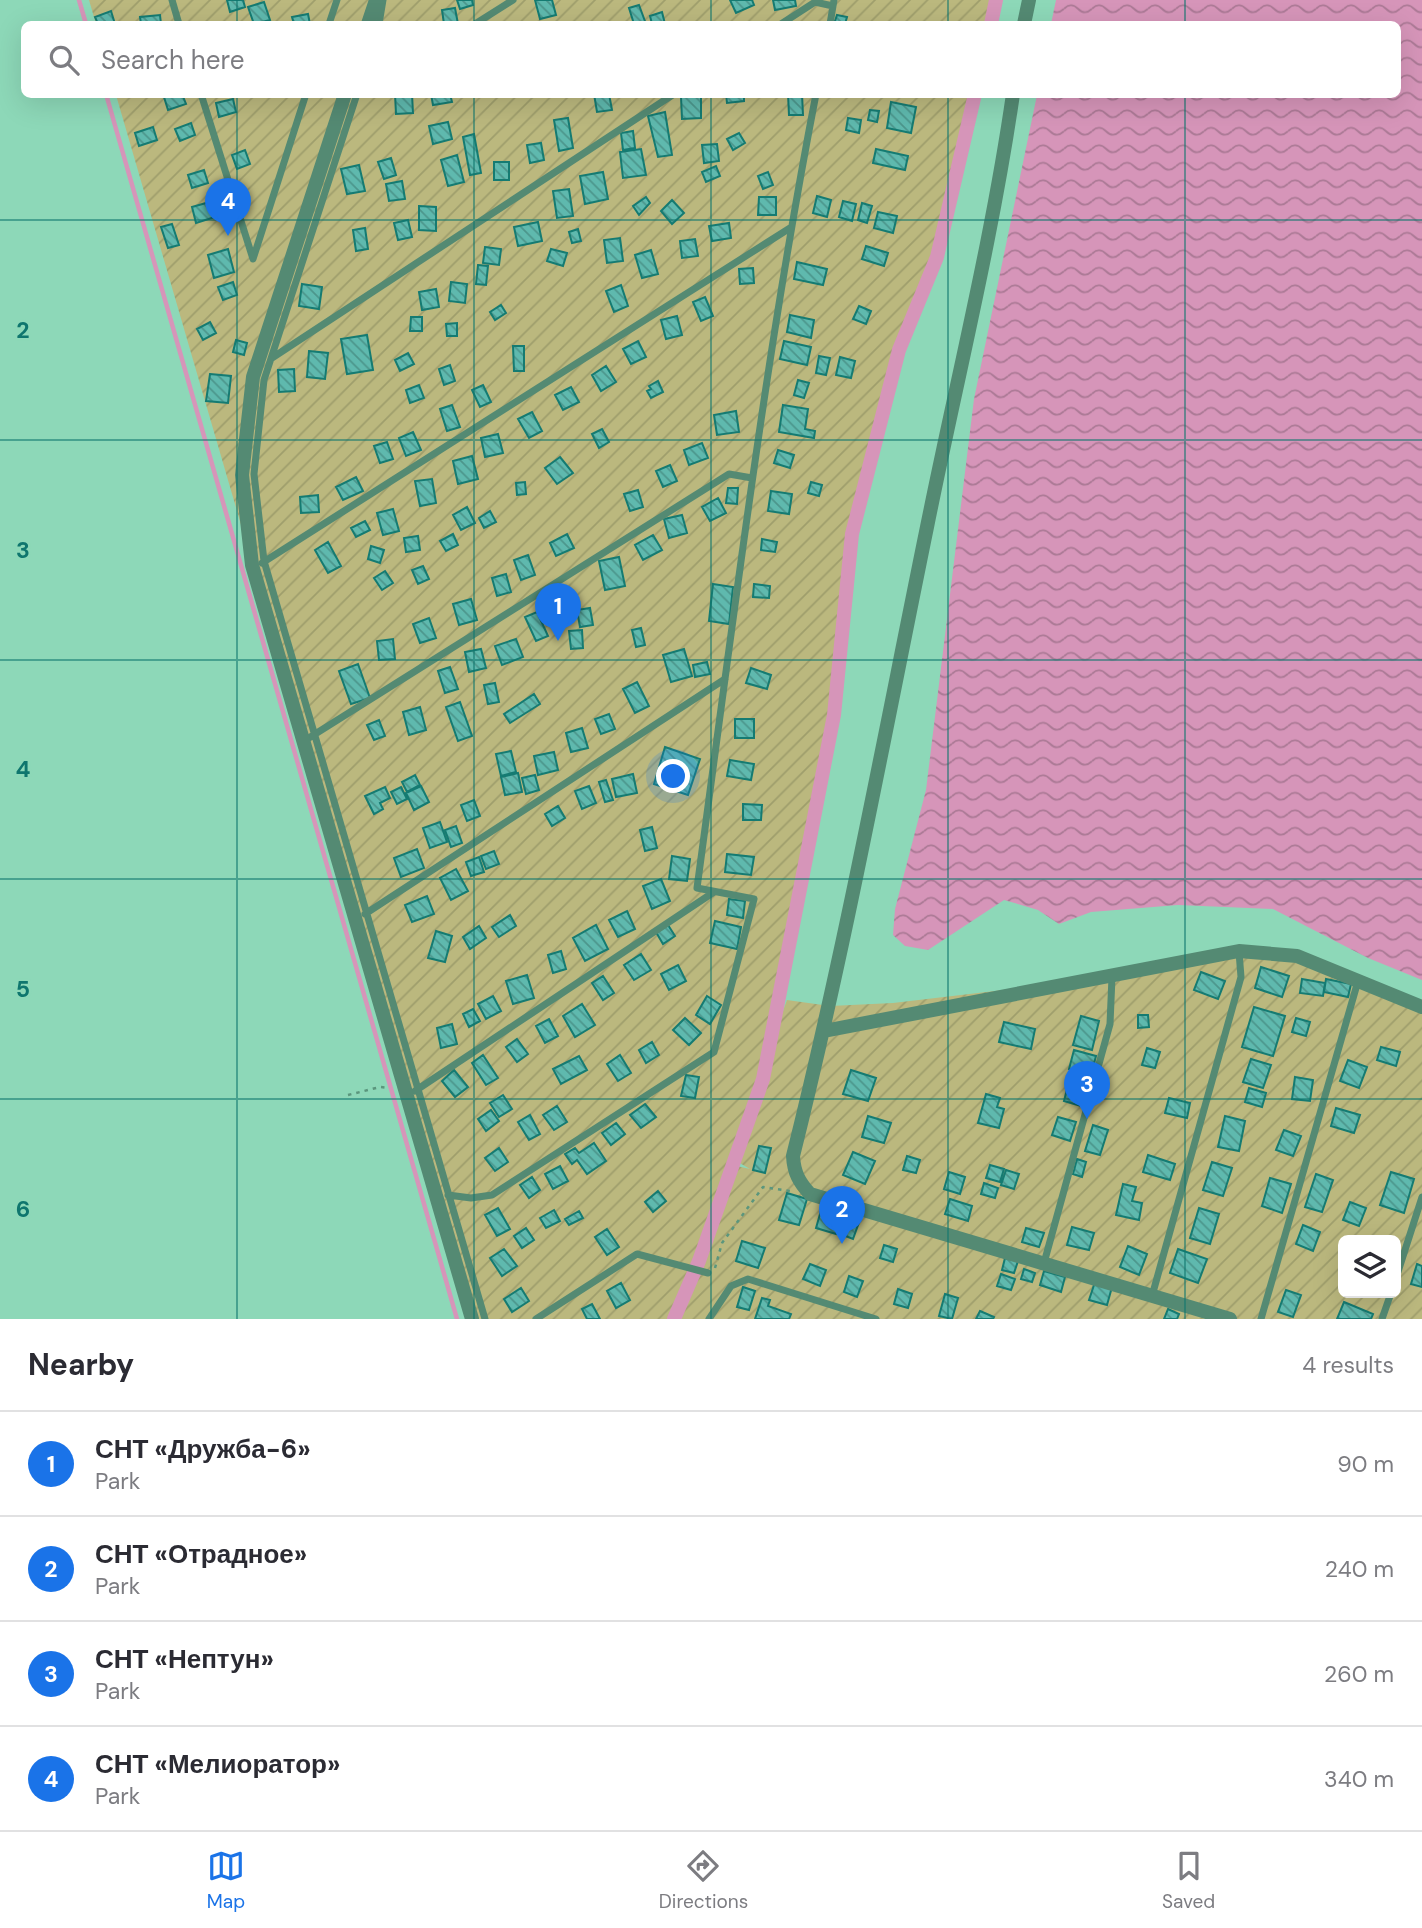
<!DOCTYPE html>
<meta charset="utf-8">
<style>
:root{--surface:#fff;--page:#f7f7f7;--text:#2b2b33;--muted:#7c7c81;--line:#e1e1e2;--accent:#1a73e8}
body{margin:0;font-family:"DM Sans",sans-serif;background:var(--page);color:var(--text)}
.controls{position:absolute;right:21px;bottom:21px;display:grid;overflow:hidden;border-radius:10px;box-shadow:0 7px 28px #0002}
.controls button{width:63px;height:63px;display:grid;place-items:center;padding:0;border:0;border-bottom:2px solid var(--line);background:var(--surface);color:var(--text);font:35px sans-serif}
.you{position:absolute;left:674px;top:777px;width:24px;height:24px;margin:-18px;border:5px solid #fff;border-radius:50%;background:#1a73e8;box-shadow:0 0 0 10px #1a73e833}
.badge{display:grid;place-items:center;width:46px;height:46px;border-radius:50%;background:var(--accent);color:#fff;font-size:23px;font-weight:700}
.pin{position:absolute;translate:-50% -58px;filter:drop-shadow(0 2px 4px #0008)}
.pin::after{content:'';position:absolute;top:37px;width:24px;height:21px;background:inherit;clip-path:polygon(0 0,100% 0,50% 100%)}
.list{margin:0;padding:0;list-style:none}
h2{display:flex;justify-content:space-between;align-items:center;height:91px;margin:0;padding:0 28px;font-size:30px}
h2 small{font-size:23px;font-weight:400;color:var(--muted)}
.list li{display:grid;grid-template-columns:46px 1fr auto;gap:21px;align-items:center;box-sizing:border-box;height:105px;padding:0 28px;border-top:2px solid var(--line)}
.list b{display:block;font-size:26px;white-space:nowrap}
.list p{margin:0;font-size:23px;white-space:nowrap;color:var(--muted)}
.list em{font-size:23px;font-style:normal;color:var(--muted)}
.icon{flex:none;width:38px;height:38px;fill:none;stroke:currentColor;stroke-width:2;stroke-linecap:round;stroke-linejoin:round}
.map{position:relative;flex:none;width:1422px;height:1319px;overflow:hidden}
.search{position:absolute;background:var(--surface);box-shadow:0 7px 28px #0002;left:21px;right:21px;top:21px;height:77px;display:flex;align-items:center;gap:18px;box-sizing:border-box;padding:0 24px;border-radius:10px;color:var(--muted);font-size:26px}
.sheet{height:511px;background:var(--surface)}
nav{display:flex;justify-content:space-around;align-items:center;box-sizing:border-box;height:98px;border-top:2px solid var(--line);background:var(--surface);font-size:19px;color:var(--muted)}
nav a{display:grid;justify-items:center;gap:4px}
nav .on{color:var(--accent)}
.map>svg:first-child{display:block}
.garden{fill:url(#garden-furrows);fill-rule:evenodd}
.water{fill:url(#water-waves)}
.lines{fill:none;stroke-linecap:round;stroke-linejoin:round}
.stream{stroke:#d695b9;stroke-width:4.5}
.canal{stroke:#d695b9;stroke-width:14}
.building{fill:url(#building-back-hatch);stroke:#157b72;stroke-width:2}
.path{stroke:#5b967d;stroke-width:2.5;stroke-dasharray:3.5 5;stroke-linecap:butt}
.service{stroke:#548a73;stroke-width:7}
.minor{stroke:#548a73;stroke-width:14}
.grid{fill:none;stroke:#0f766e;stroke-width:2;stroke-opacity:0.55}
.grid-label{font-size:23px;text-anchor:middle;font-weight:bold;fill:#0f766e;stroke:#8dd8b8;stroke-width:5;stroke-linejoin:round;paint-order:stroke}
</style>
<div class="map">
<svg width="1422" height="1319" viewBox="0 0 1422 1319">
<defs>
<pattern id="garden-furrows" width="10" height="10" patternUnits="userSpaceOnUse" patternTransform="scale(1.75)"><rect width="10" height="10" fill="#bbb87e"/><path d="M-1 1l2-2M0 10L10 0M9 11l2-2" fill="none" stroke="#9f9e6c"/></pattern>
<pattern id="water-waves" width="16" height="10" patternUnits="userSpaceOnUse" patternTransform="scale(1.75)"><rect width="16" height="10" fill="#d695b9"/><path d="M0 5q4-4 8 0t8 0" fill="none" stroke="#ab7995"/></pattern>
<pattern id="building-back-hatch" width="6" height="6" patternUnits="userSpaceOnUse" patternTransform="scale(1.75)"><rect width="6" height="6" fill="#5fb9ae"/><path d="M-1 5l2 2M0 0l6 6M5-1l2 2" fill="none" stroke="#4c968c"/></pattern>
</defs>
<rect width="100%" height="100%" fill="#8dd8b8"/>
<!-- garden -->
<path class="garden" d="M89,0H996L991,24H96Z
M116,95H975L937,257L899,350L852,534L834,715L763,1079L732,1165L750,1169L738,1162L767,1077L778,1025L787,1000L830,1006L893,1003L1112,977L1239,951L1297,956L1422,1007V1319H472ZM1343,1240H1396V1293H1343Z"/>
<!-- water -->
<path class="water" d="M1056,0H1422V980L1368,958L1273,909L1178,905L1091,912L1059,924L1038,910L1004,900L928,950L905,946L893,935L895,909L926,790L974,399L1037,95L1398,94V24H1051Z"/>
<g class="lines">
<!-- stream -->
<path class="stream" d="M79,0L86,24
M106,94L457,1319"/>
<!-- canal -->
<path class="canal" d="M991,24L996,0
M674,1319L699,1261L763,1079L834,715L852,534L899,350L937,257L975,94"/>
</g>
<!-- building -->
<path class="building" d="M227,0H243L245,7L230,12Z
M457,0H472L473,5L460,9Z
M535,0H552L556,15L540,19Z
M730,0H752L754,5L736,13Z
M773,0H795L796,6L775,10Z
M264,2L270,20L254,24L248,7Z
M639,5L646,24H634L629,8Z
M455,8L458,24H444L442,10Z
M111,11L115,24H98L95,17Z
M662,12L665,24H652L650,16Z
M308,14L310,24H294L292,17Z
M160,15L161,24H141L140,17Z
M837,15L847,17L845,24H834Z
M171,94H182L186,104L168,110L164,97Z
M395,94H412L413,113L396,114Z
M431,94H450L452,102L433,105Z
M594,94H609L612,110L597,112Z
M726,94H744V101L727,103Z
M788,94H802L803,115H789Z
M701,96V118L682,119L681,97Z
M233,99L236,112L219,117L216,103Z
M891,102L916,107L911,133L887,128Z
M870,110L879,111L877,122L868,120Z
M665,112L672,155L658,157L648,116Z
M568,118L573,148L559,151L554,120Z
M848,118L861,120L859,133L846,130Z
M448,122L452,139L433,144L429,126Z
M191,123L195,135L180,141L175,129Z
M153,127L157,140L139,146L135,133Z
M633,131L635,148L623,150L621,133Z
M739,133L745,143L733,150L727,139Z
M474,134L481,173L470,175L463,137Z
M541,143L544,160L530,163L527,145Z
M717,144L719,161L704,163L702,145Z
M641,149L646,175L623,178L620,152Z
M876,149L908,156L905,170L873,163Z
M245,150L250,164L237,169L232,155Z
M457,155L464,182L448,186L441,160Z
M391,158L396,175L384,179L378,162Z
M494,162H509V180H494Z
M359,165L365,191L347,194L341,169Z
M716,166L720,176L706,182L702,172Z
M204,170L208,183L192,188L188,175Z
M603,172L608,199L585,204L580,176Z
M768,172L773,185L763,189L758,176Z
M402,181L405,199L389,201L386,184Z
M569,189L573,216L557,218L553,191Z
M817,196L831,200L827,217L813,213Z
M646,197L650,203L639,215L633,206Z
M759,197H776V215H758Z
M672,200L684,213L672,224L661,211Z
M213,201L218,216L196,223L192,207Z
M843,201L856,204L852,221L839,217Z
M862,203L872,206L867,223L858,220Z
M419,206L436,207V231L419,230Z
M878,212L897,216L893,233L874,228Z
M408,220L412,237L398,240L394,223Z
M538,222L542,241L518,246L514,227Z
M729,223L731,238L712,241L709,226Z
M172,224L179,245L168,248L161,227Z
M365,228L368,249L356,251L353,230Z
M578,229L581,241L572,243L569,232Z
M620,238L623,261L607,263L604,240Z
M695,239L698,256L682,258L680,241Z
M866,246L888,253L884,266L862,259Z
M485,247L501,249L499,265L483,263Z
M228,249L234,272L214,278L208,255Z
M551,249L567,253L563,266L547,261Z
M651,250L658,274L642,278L635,255Z
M797,262L827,269L823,285L794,279Z
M478,265L488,266L486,285L476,284Z
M753,268L754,283L740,284L739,269Z
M233,282L237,295L223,300L218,287Z
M451,282L467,284L465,303L449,301Z
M302,284L322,287L319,309L299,306Z
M621,285L628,306L614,312L606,291Z
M436,289L439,307L422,310L419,292Z
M705,297L713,316L701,321L693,302Z
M501,305L506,313L495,320L490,312Z
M859,306L871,311L866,324L853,319Z
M790,315L814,320L811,338L787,332Z
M677,316L682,335L666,339L661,320Z
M411,317H422V331H410Z
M210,322L216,333L203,340L197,329Z
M457,323V336H447L446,324Z
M367,335L373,370L347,374L341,339Z
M236,340L247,343L244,355L233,352Z
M638,341L646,357L631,364L623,349Z
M784,341L811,347L807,365L780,359Z
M513,346H524V371H514Z
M309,351L328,353L325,379L307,377Z
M408,353L414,364L400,371L395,360Z
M819,356L830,358L826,375L816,373Z
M840,357L855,361L851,378L836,375Z
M450,365L455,381L444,385L439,369Z
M606,366L616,382L601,391L592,375Z
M294,369L295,391L279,392L278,370Z
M210,374L231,376L228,403L206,401Z
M798,380L809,383L804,398L794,395Z
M658,381L663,392L651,398L647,391L651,389L649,386Z
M419,385L424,398L410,403L406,390Z
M483,385L491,402L480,407L472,390Z
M571,387L579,402L563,410L555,395Z
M452,405L460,427L447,431L440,409Z
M783,405L808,409L805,429L815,431L814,438L779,432Z
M736,411L739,432L717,435L714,415Z
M532,412L542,431L529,438L518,419Z
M602,429L609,442L599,448L592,434Z
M413,432L421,450L406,456L399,438Z
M498,434L503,453L485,457L481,438Z
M387,442L393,459L380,463L374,446Z
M702,443L708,458L689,465L684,450Z
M778,450L794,455L790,468L774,463Z
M472,456L478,479L458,484L453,461Z
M560,457L573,473L557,484L545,468Z
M670,465L677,481L663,487L656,471Z
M356,477L363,491L343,500L336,487Z
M432,479L436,503L420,506L415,481Z
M525,482L526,494L517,495L516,483Z
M811,482L822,485L819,496L808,493Z
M728,488H738L737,504L726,503Z
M638,490L643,507L630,511L624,494Z
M771,491L792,494L789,514L768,511Z
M318,495L319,512L301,513L300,497Z
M718,498L726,513L710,521L702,507Z
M467,507L475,523L461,530L453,515Z
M393,509L399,531L383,535L377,513Z
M490,511L496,522L484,528L479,518Z
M682,515L687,533L669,538L664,519Z
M365,521L370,530L356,537L351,528Z
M453,534L458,545L446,551L440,541Z
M567,534L574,548L556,556L550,543Z
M653,535L662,550L643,560L635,545Z
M418,536L420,550L406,552L404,538Z
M762,539L777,542L775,552L761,550Z
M328,542L341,566L328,573L315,550Z
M371,546L384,550L380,563L368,559Z
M528,555L535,575L521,580L514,560Z
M619,557L625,586L605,590L599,561Z
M423,566L429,579L418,584L412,570Z
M385,571L393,583L382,590L374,578Z
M506,574L511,592L497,596L492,578Z
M713,584L733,587L729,624L709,621Z
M754,584L770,586L769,598L753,597Z
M471,599L477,620L459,625L453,604Z
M557,604L562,615L547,622L542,611Z
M590,608L593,625L580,627L577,610Z
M537,612L548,636L536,641L525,617Z
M429,618L436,638L420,643L413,624Z
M641,628L645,645L636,647L632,630Z
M582,630L583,648L571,649L569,631Z
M393,639L395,659L379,660L377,641Z
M516,639L523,657L502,665L495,646Z
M481,649L486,668L469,672L465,652Z
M684,649L692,676L671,682L663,655Z
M707,662L710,674L695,677L693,665Z
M358,664L370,698L351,704L339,671Z
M450,667L458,689L445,693L438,671Z
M751,668L771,675L767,689L746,683Z
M637,682L649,706L635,713L623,689Z
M495,683L499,702L488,704L484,685Z
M534,694L540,704L510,723L504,714Z
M460,702L472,736L458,741L446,707Z
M420,707L426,730L409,735L403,712Z
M609,714L615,729L601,734L595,719Z
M735,719H754V738H735Z
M379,720L385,736L374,740L367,725Z
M582,728L588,748L571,752L566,733Z
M665,747L700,759L688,795L654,784Z
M511,751L516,772L501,776L496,754Z
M554,752L558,770L538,775L534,756Z
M730,760L754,764L751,780L727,776Z
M518,773L522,792L505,795L501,777Z
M633,774L637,793L616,797L612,779Z
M415,775L420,785L407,792L402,782Z
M535,775L539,790L526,794L522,778Z
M606,780L613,800L605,802L599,782Z
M421,786L429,802L414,810L406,793Z
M589,786L596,803L582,809L575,791Z
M385,787L390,798L380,803L383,809L374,814L365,796Z
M401,787L407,799L397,804L391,792Z
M474,800L480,816L467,821L461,805Z
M743,804L762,805L761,820H743Z
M558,806L565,818L552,826L545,814Z
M440,822L447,842L430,848L423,828Z
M456,826L462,843L451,847L445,830Z
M652,827L657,848L645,851L640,830Z
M417,849L424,868L401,877L394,858Z
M494,851L499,864L486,869L481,856Z
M727,854L754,857L751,875L725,872Z
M672,856L690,859L687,881L669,879Z
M479,857L484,872L471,876L466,862Z
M456,869L468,891L451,900L440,878Z
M661,879L670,901L652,909L643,886Z
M427,896L434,914L412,922L405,905Z
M729,899L745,901L743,918L727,915Z
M627,911L635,929L618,937L609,920Z
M510,915L516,926L499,937L492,927Z
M715,921L741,927L737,949L710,943Z
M596,925L608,949L585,961L573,938Z
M668,925L675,936L663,944L656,932Z
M479,926L486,938L470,949L463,937Z
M436,931L452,936L445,962L428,958Z
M561,951L566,969L553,973L548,955Z
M641,954L651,970L634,980L624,965Z
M678,965L686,981L669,990L661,974Z
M1261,967L1289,976L1282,997L1255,988Z
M1201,972L1225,981L1218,999L1194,990Z
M527,975L534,998L513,1004L506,981Z
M603,976L614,993L603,1000L592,983Z
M1302,979L1325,983L1323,996L1300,993Z
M1326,979L1351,984L1348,997L1324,992Z
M493,996L501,1011L486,1019L478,1004Z
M707,996L721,1005L710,1024L696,1015Z
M582,1004L595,1025L575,1037L563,1016Z
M1254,1007L1285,1016L1273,1056L1242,1047Z
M473,1009L480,1021L469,1027L463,1014Z
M1138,1015H1148L1149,1027L1138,1028Z
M1081,1016L1099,1021L1092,1050L1073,1045Z
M685,1018L701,1033L689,1045L673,1030Z
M1296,1018L1310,1022L1306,1036L1292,1032Z
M549,1019L558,1036L545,1043L536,1026Z
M1004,1022L1035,1029L1031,1049L999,1042Z
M452,1024L457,1044L441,1048L437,1028Z
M517,1039L528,1054L517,1062L506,1047Z
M652,1042L659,1055L646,1063L639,1050Z
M1381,1047L1400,1052L1396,1066L1377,1060Z
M1147,1048L1160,1052L1155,1068L1142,1065Z
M1074,1050L1096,1056L1091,1075L1069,1069Z
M483,1055L498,1078L486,1085L472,1063Z
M620,1055L631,1073L618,1081L607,1064Z
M579,1056L587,1070L561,1084L553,1069Z
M1251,1059L1271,1065L1263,1088L1243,1082Z
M1348,1060L1367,1067L1359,1088L1340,1081Z
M454,1070L468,1087L455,1097L442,1081Z
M851,1070L876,1078L868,1101L843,1094Z
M686,1075L699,1077L695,1098L681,1096Z
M1070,1077L1087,1081L1081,1106L1064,1101Z
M1295,1077L1313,1080L1310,1101L1292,1099Z
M1249,1088L1266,1093L1262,1107L1245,1102Z
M986,1094L1000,1098L997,1107L1004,1109L999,1128L978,1123Z
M503,1095L512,1109L499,1117L490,1103Z
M1169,1098L1190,1103L1187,1118L1165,1113Z
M645,1104L656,1117L641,1128L630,1115Z
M557,1106L567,1122L554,1130L543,1115Z
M1336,1108L1360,1115L1354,1133L1331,1126Z
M491,1110L499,1121L486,1131L478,1119Z
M530,1115L540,1134L529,1140L518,1122Z
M868,1116L891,1123L884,1143L862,1137Z
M1225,1116L1245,1121L1239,1151L1218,1147Z
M1058,1117L1076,1122L1070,1141L1052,1135Z
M616,1123L625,1134L611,1145L602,1133Z
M1093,1125L1108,1130L1100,1155L1085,1151Z
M1284,1130L1301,1136L1293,1156L1276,1150Z
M594,1143L606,1161L587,1174L577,1160L572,1164L565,1154L575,1148L579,1153Z
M759,1146L771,1148L765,1173L753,1170Z
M499,1148L508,1162L495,1171L485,1158Z
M853,1152L875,1161L865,1184L843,1175Z
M1148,1155L1175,1164L1170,1180L1143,1172Z
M907,1156L920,1160L916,1173L903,1170Z
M1077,1159L1086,1162L1082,1177L1073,1174Z
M1212,1162L1232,1168L1223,1196L1203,1190Z
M990,1165L1004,1169L1000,1182L986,1178Z
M560,1166L568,1181L553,1189L545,1174Z
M1006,1170L1019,1174L1014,1189L1001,1185Z
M949,1172L965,1177L960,1194L944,1189Z
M1391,1172L1414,1179L1404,1213L1380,1205Z
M1316,1174L1333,1180L1322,1212L1305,1207Z
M532,1177L540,1190L529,1198L520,1185Z
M1270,1178L1291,1184L1282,1213L1262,1206Z
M984,1183L998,1188L995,1198L981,1194Z
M1123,1184L1136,1187L1132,1201L1142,1203L1139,1220L1116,1215Z
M658,1191L666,1201L653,1212L645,1202Z
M787,1193L807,1199L799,1225L779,1220Z
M950,1199L972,1206L968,1221L945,1214Z
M1350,1202L1366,1208L1359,1226L1343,1220Z
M822,1207L842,1213L836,1234L816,1228Z
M498,1208L510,1229L497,1236L485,1215Z
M1199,1208L1219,1214L1210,1244L1190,1238Z
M849,1209L862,1214L853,1239L840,1234Z
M554,1210L560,1221L546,1228L540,1218Z
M579,1211L583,1218L569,1225L565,1219Z
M1303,1225L1320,1232L1313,1251L1296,1244Z
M1072,1227L1094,1233L1089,1250L1067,1245Z
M526,1228L534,1240L522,1248L514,1236Z
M1026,1228L1044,1233L1039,1247L1022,1242Z
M607,1229L619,1247L607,1255L595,1237Z
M742,1241L765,1248L758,1268L736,1261Z
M884,1245L897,1249L893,1262L880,1258Z
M1128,1246L1147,1254L1139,1275L1120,1267Z
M504,1249L517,1266L502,1276L490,1258Z
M1178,1249L1207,1259L1198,1283L1170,1273Z
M1005,1258L1018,1261L1014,1273L1002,1270Z
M810,1264L826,1270L820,1286L803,1279Z
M1417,1264L1422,1266V1287L1411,1284Z
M1024,1269L1035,1273L1032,1282L1021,1279Z
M1044,1271L1065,1277L1061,1292L1040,1285Z
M1001,1274L1015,1279L1011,1290L997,1286Z
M849,1276L863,1281L857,1297L844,1292Z
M1095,1282L1112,1287L1107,1305L1089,1300Z
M621,1283L630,1300L616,1308L607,1291Z
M743,1287L755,1291L749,1310L737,1307Z
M521,1288L529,1301L512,1312L504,1299Z
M898,1289L912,1294L908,1308L894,1304Z
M1286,1290L1301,1295L1293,1317L1278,1312Z
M945,1294L958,1298L952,1319L939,1316Z
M762,1298L770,1300L768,1306L791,1314L789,1319H755Z
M1344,1302L1373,1314L1371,1319H1337Z
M592,1304L600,1319H587L582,1309Z
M1168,1309L1179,1314L1177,1319H1164Z
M980,1311L994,1317L993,1319H976Z"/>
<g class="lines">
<!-- path -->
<path class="path" d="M348,1095L380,1087L389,1088
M715,1268L722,1243L763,1187L790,1191"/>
<!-- service -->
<path class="service" d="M172,0L179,24
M329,24L337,0
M379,24L383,0
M475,24L513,0
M781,24L815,2L833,6
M830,24L834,0
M201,94L253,259L306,94
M357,94L264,380L254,474L264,561L485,1319
M272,358L674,94
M262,563L790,228
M304,741L729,474L752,478
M365,914L725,679
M415,1091L714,892
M448,1195L471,1198L492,1195L714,1052L754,899L697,888C733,623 765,357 816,94
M1044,1263L1110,1024L1112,977
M1396,1278L1422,1197
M1152,1296L1241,977L1239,952
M536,1319L637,1254L708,1273
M709,1319L731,1286L748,1279L876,1319
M1261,1319L1358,981
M1382,1319L1391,1293"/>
<!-- minor -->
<path class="minor" d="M368,24L376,0
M1024,24L1029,0
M345,94L253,377L242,475L252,565L472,1319
M1013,94C992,240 956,383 927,527C884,737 845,948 793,1156C794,1173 799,1182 810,1194L1230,1319
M824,1031L1239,951L1297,956L1422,1007"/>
</g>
<!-- grid -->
<path class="grid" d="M237,0V24M474,0V24M711,0V24M948,0V24M1185,0V24M237,94V1319M474,94V1319M711,94V1319M948,94V1319M1185,94V1319M0,220H1422M0,440H1422M0,660H1422M0,879H1422M0,1099H1422"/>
<g class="grid-label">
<text x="23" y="338">2</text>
<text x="23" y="558">3</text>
<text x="23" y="777">4</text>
<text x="23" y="997">5</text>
<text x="23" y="1217">6</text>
</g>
</svg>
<div class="controls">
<button><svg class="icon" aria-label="layers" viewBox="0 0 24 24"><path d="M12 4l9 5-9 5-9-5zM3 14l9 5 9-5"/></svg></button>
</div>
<div class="you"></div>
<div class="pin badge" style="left:558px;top:641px">1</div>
<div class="pin badge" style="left:842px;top:1244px">2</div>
<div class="pin badge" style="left:1087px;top:1119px">3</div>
<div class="pin badge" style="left:228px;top:236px">4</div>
<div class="search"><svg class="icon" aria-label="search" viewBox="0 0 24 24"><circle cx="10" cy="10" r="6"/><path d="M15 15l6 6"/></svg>Search here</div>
</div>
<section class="sheet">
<h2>Nearby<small>4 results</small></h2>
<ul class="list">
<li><span class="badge">1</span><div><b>СНТ «Дружба-6»</b><p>Park</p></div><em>90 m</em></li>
<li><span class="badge">2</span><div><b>СНТ «Отрадное»</b><p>Park</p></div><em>240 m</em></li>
<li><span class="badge">3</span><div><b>СНТ «Нептун»</b><p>Park</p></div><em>260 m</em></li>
<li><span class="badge">4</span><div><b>СНТ «Мелиоратор»</b><p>Park</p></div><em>340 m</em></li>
</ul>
</section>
<nav>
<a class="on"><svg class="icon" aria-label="map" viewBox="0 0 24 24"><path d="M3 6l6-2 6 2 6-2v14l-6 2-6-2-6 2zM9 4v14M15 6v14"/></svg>Map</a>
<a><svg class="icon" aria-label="directions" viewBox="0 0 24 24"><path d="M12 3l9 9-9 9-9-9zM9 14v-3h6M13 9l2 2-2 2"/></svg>Directions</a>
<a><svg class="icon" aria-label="saved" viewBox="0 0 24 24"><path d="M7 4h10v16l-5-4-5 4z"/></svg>Saved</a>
</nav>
